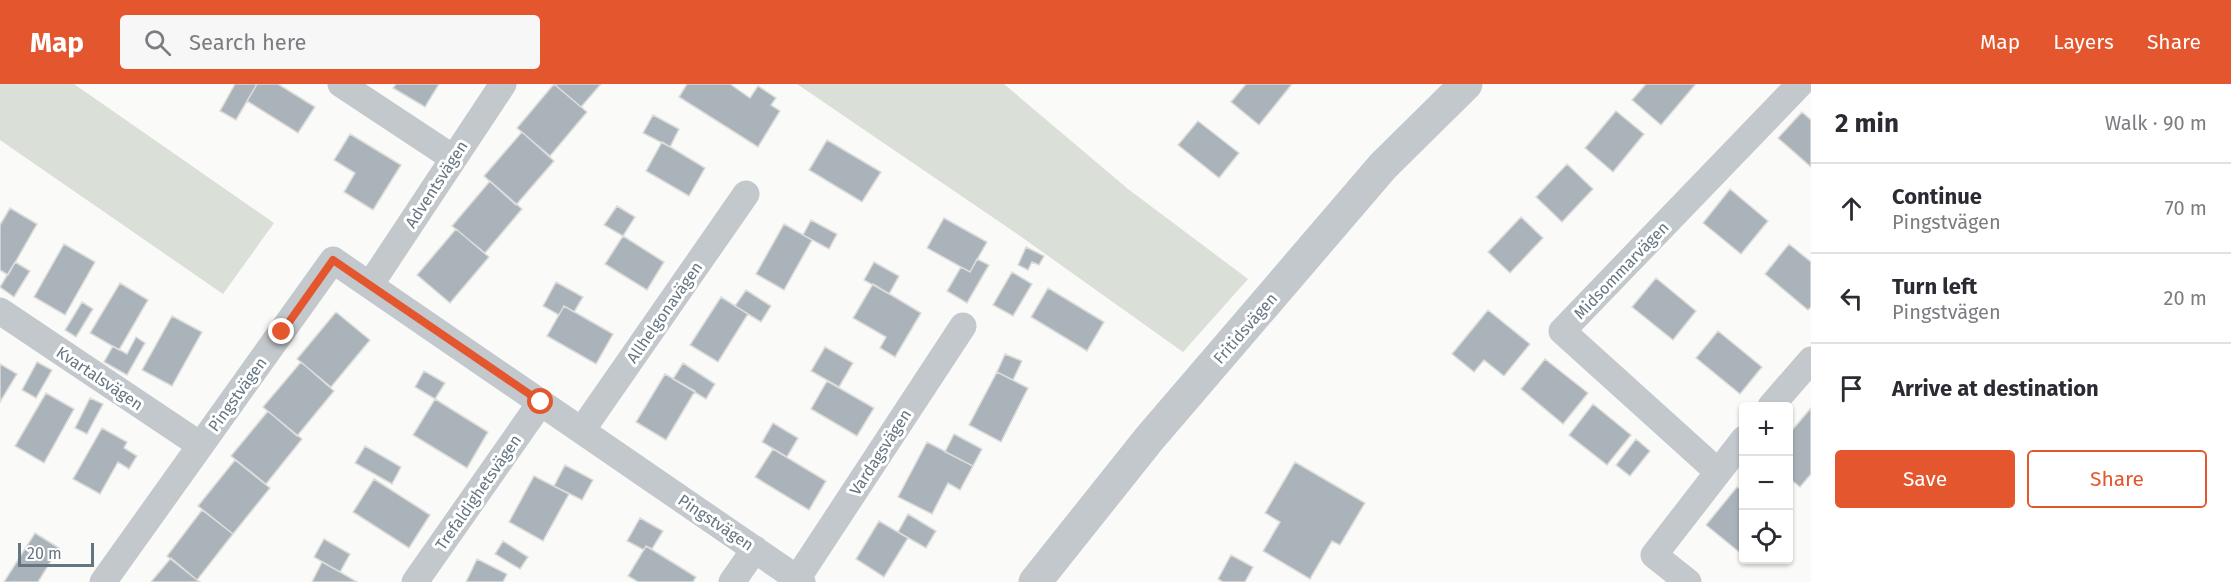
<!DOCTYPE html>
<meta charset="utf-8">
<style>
:root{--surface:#fff;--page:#f7f7f7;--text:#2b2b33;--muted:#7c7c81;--line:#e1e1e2;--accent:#e4572e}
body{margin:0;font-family:"Fira Sans",sans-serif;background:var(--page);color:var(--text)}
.controls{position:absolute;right:18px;bottom:18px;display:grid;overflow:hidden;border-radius:6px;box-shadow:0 2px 4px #0004}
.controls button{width:54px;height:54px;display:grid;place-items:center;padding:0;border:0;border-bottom:2px solid var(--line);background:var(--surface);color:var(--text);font:30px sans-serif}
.scale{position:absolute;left:18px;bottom:15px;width:76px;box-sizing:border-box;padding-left:6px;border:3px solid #657683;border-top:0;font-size:16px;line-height:21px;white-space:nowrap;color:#657683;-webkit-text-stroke:4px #fff;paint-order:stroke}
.stop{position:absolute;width:18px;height:18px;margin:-14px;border:4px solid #e4572e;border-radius:50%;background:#fff}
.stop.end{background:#e4572e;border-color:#fff;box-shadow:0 2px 6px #0008}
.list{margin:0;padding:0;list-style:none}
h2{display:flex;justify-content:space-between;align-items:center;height:78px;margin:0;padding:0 24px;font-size:26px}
h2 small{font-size:20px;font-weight:400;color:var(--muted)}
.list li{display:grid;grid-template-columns:39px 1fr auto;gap:18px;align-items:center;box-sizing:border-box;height:90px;padding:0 24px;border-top:2px solid var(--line)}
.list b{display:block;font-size:22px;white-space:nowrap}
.list p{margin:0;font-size:20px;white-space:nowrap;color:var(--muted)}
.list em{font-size:20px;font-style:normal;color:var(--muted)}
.actions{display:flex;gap:12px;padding:18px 24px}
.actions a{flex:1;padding:14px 0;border:2px solid var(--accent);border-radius:6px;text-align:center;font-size:21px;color:var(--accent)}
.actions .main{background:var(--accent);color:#fff}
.icon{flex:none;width:33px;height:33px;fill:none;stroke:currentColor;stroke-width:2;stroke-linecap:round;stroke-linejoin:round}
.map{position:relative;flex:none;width:1811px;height:498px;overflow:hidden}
header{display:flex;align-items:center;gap:36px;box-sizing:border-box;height:84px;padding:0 30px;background:var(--accent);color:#fff}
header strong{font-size:28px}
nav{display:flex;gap:33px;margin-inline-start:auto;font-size:21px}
.search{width:420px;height:54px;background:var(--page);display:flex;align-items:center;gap:15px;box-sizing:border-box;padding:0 21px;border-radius:6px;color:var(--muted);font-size:22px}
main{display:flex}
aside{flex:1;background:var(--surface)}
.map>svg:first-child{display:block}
.green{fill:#dadfd7}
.building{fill:#aab3b9;stroke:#dcdcda;stroke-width:1.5}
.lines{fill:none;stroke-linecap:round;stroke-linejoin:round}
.minor{stroke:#c3c8cc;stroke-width:27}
.tertiary{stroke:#c3c8cc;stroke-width:33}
.route{stroke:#e4572e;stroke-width:8}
.labels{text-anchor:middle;stroke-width:6;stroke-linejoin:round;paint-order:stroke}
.street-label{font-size:16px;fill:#657683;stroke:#fff}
</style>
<header>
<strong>Map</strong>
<div class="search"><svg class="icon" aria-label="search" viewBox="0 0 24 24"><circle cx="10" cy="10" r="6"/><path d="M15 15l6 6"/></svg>Search here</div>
<nav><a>Map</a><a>Layers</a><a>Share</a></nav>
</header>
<main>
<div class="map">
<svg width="1811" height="498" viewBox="0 0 1811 498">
<rect width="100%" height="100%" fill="#fafaf8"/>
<!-- green -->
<path class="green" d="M0,0H74L274,139L223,210L0,56Z
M797,0H1004L1128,105L1248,195L1183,268L1023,154Z"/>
<!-- building -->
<path class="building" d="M235,0H257L236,36L220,27Z
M257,0H278L315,23L298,49L247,17Z
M396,0H439L425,23L393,4Z
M554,0H601L581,23Z
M554,0L587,28L550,72L517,44Z
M687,0H730L750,14L758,2L776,14L771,21L780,27L758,63L679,13Z
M1246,0H1292L1259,41L1231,18Z
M1646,0H1694L1695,1L1661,41L1632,16Z
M1616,27L1644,50L1613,88L1585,64Z
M1802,28L1811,36V83L1778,54Z
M653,31L679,45L670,63L643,49Z
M1198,37L1239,69L1219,94L1178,61Z
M522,48L554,77L516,121L484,92Z
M350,50L401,81L373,126L344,108L355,89L334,76Z
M827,56L881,88L862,118L809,86Z
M662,58L705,84L689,112L646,87Z
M1567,80L1593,105L1562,138L1536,113Z
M490,97L522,125L485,169L452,142Z
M1730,105L1768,137L1741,170L1703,139Z
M617,122L635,133L623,152L604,141Z
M10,124L37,140L8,191L0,186V141Z
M1521,133L1543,154L1510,189L1488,168Z
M944,134L987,158L970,188L927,164Z
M811,136L837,150L829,165L803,151Z
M784,140L812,156L784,206L756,190Z
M456,145L489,173L450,219L417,191Z
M623,152L664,178L647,206L605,180Z
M64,160L95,178L65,231L34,213Z
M1789,160L1811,178V223L1808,226L1765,190Z
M1026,163L1044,172L1039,181L1032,178L1028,186L1018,181Z
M977,175L989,181L967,219L947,207L961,183L970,188Z
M15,178L30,187L14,213L0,203Z
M874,178L899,192L889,210L864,196Z
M1012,188L1032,200L1013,232L993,221Z
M1656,194L1696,227L1673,256L1632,223Z
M556,198L583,213L574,228L564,222L559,231L543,222Z
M120,199L148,216L119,266L90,249Z
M873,200L921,229L895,273L880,264L886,253L853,234Z
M1048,204L1104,238L1087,267L1031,233Z
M746,206L771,222L761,238L735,222Z
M721,213L748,230L718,278L690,261Z
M82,218L93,225L76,253L65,246Z
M564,222L613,250L596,280L547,252Z
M1488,226L1530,260L1504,292L1484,276L1474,288L1452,270Z
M336,228L370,256L331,303L297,275Z
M172,232L202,248L172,302L142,286Z
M1718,247L1762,283L1740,310L1696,274Z
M136,253L145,259L127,291L104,278L113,262L127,270Z
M825,263L853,279L839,303L811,287Z
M1005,270L1022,277L1013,296L997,288Z
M1545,275L1588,309L1563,340L1521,305Z
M37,278L52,286L36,314L22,306Z
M301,278L334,307L297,352L263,323Z
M683,279L715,300L706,315L673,295Z
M0,280L17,290L0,318Z
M424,287L445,299L435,315L415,303Z
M997,288L1028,304L1001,358L969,341Z
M665,290L695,307L666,356L636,338Z
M827,297L874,324L857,352L811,325Z
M46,309L74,325L44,379L15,362Z
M90,314L103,320L87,350L75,344Z
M435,315L488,348L467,384L413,351Z
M1593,320L1631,351L1607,381L1569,351Z
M1811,324V390L1800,403L1788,393V351Z
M268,327L302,355L266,400L231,372Z
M773,339L798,354L787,373L762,358Z
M102,344L127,358L124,364L137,372L129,385L118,378L100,410L73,395Z
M954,350L982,365L973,382L945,368Z
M1636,355L1650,367L1630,392L1616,381Z
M927,358L973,382L960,406L948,399L932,430L898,413Z
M365,362L401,383L392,400L355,379Z
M773,365L826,397L809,426L755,393Z
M235,376L270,404L233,450L198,422Z
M1295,378L1365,419L1340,461L1332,457L1310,495L1263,467L1280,438L1265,429Z
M565,381L593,396L582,416L554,402Z
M534,392L569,410L543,457L509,438Z
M374,395L430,431L409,464L353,428Z
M1737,403L1744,408V472L1706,441Z
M202,426L233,450L197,496L167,472Z
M908,430L936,447L926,464L898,448Z
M640,434L663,447L652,465L646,462L644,466L627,457Z
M879,437L908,454L884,493L856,475Z
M35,449L59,464L38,498H4Z
M324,455L350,470L340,488L314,473Z
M503,457L528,473L520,485L495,470Z
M646,462L696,493L693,498H638L628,492Z
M1231,471L1253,483L1245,498H1223L1218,495Z
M171,474L197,496L200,498H151Z
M477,475L507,490L503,498H466Z
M322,478L340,488L357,498H312Z"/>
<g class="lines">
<!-- minor -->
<path class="minor" d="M341,0L453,74
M370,201L503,0
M0,227L200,361
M1771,322L1811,276
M582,346L746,110
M1717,387L1562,247L1800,0
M797,495L963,242
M103,498L333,176L802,498
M415,498L541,318
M732,498L755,465
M1688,498L1654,471L1744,355"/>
<!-- tertiary -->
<path class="tertiary" d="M1035,498L1149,355L1383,82L1466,0"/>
</g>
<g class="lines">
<!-- route -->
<path class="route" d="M282,248L333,176L541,318"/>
</g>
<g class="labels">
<!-- street labels -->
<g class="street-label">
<text transform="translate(436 100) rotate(-57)" y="6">Adventsvägen</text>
<text transform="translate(1621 186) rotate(-46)" y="6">Midsommarvägen</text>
<text transform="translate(664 228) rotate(-55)" y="6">Allhelgonavägen</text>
<text transform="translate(1245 244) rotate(-49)" y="6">Fritidsvägen</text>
<text transform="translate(100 294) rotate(34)" y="6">Kvartalsvägen</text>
<text transform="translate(237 310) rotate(-54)" y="6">Pingstvägen</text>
<text transform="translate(880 368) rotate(-57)" y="6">Vardagsvägen</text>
<text transform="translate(478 408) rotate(-55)" y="6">Trefaldighetsvägen</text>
<text transform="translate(716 438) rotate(34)" y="6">Pingstvägen</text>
</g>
</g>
</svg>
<div class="controls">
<button>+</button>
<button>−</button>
<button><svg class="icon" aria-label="locate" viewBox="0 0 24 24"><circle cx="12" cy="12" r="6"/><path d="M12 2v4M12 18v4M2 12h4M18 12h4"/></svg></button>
</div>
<div class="scale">20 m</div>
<div class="stop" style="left:541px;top:318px"></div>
<div class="stop end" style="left:282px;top:248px"></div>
</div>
<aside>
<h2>2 min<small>Walk · 90 m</small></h2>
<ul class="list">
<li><svg class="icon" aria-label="ahead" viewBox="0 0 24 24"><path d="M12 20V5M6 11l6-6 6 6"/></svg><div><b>Continue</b><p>Pingstvägen</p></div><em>70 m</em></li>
<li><svg class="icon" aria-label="left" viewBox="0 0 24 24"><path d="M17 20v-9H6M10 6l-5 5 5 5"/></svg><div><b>Turn left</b><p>Pingstvägen</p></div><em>20 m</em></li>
<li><svg class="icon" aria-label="arrive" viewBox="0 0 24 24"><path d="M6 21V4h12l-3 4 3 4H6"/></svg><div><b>Arrive at destination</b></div></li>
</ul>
<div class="actions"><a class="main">Save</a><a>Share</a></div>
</aside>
</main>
